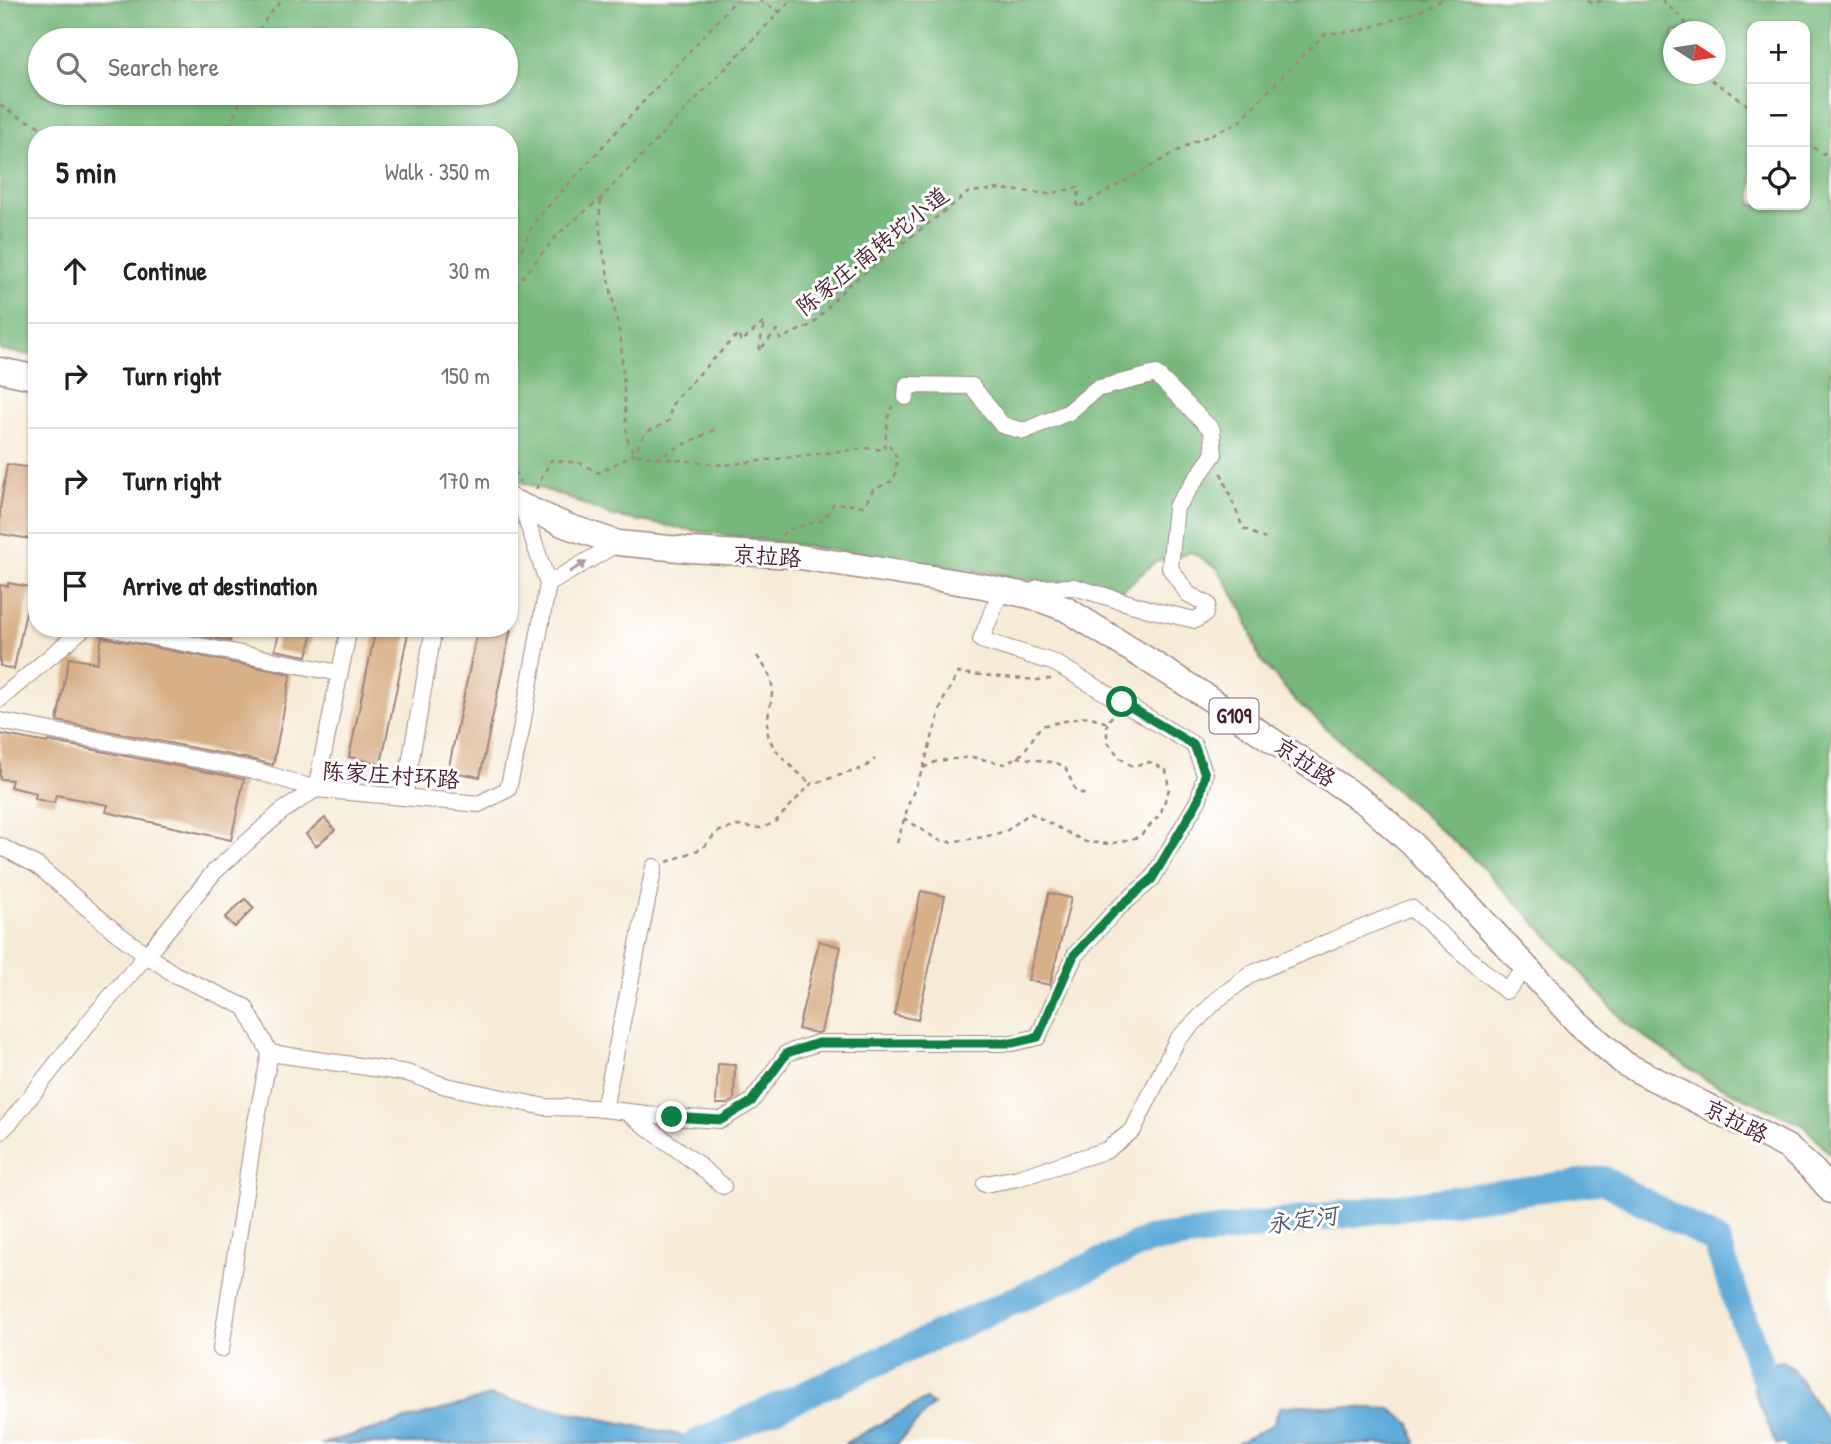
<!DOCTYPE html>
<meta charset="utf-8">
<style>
:root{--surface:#fff;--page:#f2f2f2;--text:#202124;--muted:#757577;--line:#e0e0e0}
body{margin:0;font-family:"Patrick Hand","LXGW WenKai TC",sans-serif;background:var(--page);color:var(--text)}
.controls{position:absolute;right:21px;top:21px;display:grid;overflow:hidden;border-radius:14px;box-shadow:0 2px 5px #0004}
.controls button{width:63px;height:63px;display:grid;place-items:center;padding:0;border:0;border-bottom:2px solid var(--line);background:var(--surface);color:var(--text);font:35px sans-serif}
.compass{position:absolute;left:1663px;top:21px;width:63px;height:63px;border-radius:50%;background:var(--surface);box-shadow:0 2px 5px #0004;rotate:102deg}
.stop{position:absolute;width:21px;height:21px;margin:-16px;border:5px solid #0b8043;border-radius:50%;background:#fff}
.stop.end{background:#0b8043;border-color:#fff;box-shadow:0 2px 7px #0008}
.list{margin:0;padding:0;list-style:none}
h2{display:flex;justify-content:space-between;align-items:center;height:91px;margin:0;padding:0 28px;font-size:30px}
h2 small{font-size:23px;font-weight:400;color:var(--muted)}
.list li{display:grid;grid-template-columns:46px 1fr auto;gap:21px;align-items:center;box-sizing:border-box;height:105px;padding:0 28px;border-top:2px solid var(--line)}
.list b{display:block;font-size:26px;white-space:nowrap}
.list em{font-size:23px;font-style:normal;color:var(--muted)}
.icon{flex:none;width:38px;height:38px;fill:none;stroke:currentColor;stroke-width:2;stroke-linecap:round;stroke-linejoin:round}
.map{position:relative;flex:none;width:1831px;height:1444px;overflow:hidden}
.search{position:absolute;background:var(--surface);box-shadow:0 2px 5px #0004;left:28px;top:28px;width:490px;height:77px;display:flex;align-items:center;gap:18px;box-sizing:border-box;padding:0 24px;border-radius:38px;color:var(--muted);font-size:26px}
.panel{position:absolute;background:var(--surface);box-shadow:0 2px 5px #0004;left:28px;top:126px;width:490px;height:511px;border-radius:28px}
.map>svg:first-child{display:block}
.forest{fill:#76b87b;stroke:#606c53;stroke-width:2;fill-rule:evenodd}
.water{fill:#60acd9;stroke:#556682;stroke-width:2}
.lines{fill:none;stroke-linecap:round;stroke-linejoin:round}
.river{stroke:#60acd9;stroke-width:28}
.building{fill:#d8b087}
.minor-casing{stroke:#a08580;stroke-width:18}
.highway-casing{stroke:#a08580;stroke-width:27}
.path{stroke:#a08580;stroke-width:2.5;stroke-dasharray:5 5;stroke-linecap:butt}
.minor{stroke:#fff;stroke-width:16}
.highway{stroke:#fff;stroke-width:24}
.oneway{fill:#ae9aa0}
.route{stroke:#0b8043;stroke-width:9}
.labels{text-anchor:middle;stroke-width:6;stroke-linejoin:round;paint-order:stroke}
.shield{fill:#fff;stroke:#80626b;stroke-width:2}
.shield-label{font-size:21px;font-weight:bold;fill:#4a1f2b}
.street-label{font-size:23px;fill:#4a1f2b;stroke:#fff}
.water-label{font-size:24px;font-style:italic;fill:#535771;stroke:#fff}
</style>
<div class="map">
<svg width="1831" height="1444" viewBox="0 0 1831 1444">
<rect width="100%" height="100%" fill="#fff"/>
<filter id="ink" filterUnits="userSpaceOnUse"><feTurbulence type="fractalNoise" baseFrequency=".0143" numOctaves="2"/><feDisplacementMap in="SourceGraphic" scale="14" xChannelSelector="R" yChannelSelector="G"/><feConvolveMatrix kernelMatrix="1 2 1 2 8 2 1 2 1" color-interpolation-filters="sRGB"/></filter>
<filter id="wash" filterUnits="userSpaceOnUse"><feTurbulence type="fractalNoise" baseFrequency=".00686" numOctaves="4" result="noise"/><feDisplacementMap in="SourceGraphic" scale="28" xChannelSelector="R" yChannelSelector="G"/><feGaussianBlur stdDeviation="1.57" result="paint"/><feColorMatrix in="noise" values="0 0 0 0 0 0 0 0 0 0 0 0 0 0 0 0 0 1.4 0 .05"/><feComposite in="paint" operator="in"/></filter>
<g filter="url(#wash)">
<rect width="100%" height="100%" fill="#f6ebd6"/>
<!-- forest -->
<path class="forest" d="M0,0H1831V1155L1803,1125L1706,1080L1625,1023L1556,944L1477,862L1296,701L1259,658L1244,612L1218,569L1191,552L1155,562L1122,591L1057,586L1001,574L703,532L612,516L558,494L509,478V135H37V356L0,350ZM1752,26H1805V205H1752ZM1674,32H1716V74H1674ZM40,40H506V93H40Z"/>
<!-- water -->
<path class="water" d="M1781,1361L1791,1366L1831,1428V1444H1776L1753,1388C1755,1371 1765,1364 1781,1361Z
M491,1396L689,1437L700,1444H321Z
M926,1399L933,1405L897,1444H844Z
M1298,1405L1391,1409L1411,1424L1416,1444H1237L1273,1424L1280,1407Z"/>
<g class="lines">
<!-- river -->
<path class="river" d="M695,1444L1149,1240L1603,1180L1716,1241L1761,1369L1800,1444"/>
</g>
<g id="blocks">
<!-- building -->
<path class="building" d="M7,464L37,469V502L33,525L37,526V540L0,534V509Z
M8,583L31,587L14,669L0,666V585L8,586Z
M163,628H232L230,641Z
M280,628H314L307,656L275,650Z
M376,628H409L381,764L349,757Z
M478,628H511L480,777L448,771Z
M102,637L291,674L273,765L255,760L57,721L69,658L97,663Z
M0,734L47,743L48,741L244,779L231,840L106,812L108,805L56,795L54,803L35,799L36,793L10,787L12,780L0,779Z
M325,818L335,830L316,846L306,834Z
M921,891L945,896L918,1020L894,1015Z
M1049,893L1071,898L1050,985L1028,980Z
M245,899L254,908L235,927L225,918Z
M819,941L841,947L821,1032L816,1033L798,1029Z
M718,1064L735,1065L734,1100L727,1104H716Z"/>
</g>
</g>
<g filter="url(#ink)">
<use href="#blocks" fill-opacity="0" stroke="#a08580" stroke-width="2"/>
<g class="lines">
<defs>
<path id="minor" d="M906,397L907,385L972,386L1002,425L1024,431L1069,412L1096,389L1156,374L1212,430L1214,454L1176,507L1170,568L1188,594L1207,604L1205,614L1195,620L1152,610L1074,587L1038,588L1030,596
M522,506L548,584L618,543
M107,628L339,673
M0,699L84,628
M0,721L253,770L316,789L349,628
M404,797L434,628
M0,846L38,866L118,934L174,974L245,1007L270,1053L407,1073L446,1086L545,1107L594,1108L672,1117L721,1120L751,1102L787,1053L818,1043H1012L1038,1037L1075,955L1115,911L1152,879L1199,799L1205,774L1194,745L1145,716L1055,663L981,640L1001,590
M604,1109L654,867
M628,1113L696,1163L723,1186
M0,1132L12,1120L94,1016L150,951L214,872L281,812L316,789L479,804L508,789L520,736L548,584
M985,1184L1018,1178L1107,1150L1133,1130L1177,1040L1218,999L1251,974L1411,908L1506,991L1527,968
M221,1349L255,1127L270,1053"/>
<path id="highway" d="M0,370L37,378
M509,500L567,526L618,543L690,550L794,556L983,586L1030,596L1066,609L1204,695L1367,804L1413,845L1578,1023L1625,1064L1787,1147L1814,1171L1831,1191"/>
</defs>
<!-- minor casing -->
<use href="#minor" class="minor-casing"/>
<!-- highway casing -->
<use href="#highway" class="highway-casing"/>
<!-- path -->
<path class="path" d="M759,0L780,12
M1588,0L1594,3L1606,0
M1662,0L1684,20L1688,32
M256,40C260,24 271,11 283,0
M1703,74L1752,108
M0,105C21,120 42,128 67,135
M77,135C96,134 111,129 129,135
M226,135L244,93
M1805,142L1823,154L1831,148
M601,200L599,223L601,240L621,342L627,438L634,454L656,458L716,429
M509,277L534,222L736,0
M509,294L558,234L601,198L791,0
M657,458L725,465L868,448L884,450L889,413L893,406
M509,462L520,482
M1221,473L1243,528L1265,539
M536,489L551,460L580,463L599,473L634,454L645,433L669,421L671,406L680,394L738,334L741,342L764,322L759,351L777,330L780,339L813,324L846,287L969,192L1000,189L1048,194L1079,187L1077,208L1190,144L1239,122L1278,81L1325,34L1363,30L1416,12L1441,0
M781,535L791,529L823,520L834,503L864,506L873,490L894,480C898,459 900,456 885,441
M757,656C763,664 771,675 772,685C774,702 762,724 770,740C778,757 797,771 811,784
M1017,757L1057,763L1065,767L1076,791L1089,796
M923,768L943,701L958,673L1037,680L1051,679
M904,818L938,840L948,842L984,837L1006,831L1030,813L1086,842L1110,844L1139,837L1160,815L1169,789L1166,770L1150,762L1132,766L1120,758L1107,741V723
M897,843L909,803L923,768L937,761L972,757L1005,764L1023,753L1041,726L1089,716L1107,723L1112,716
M667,862L703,848L717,832L737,826L761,828L774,823L811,784L864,768L875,759"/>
<!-- minor -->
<use href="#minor" class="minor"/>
<!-- highway -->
<use href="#highway" class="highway"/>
</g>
<!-- one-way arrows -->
<defs><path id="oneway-solid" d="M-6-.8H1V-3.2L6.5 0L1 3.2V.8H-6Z" transform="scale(1.75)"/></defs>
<use class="oneway" href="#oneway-solid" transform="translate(578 567) rotate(-31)"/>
</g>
<g class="lines" filter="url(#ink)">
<!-- route -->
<path class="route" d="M672,1117L721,1120L751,1102L787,1053L818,1043H1012L1038,1037L1074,955L1115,911L1152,879L1199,799L1205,774L1194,745L1122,702"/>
</g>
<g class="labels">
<!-- shield labels -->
<rect class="shield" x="1209.5" y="698.5" width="49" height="35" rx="5"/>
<g class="shield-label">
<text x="1234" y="723">G109</text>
</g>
<!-- street labels -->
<g class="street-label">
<text transform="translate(872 251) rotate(-39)" y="8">陈家庄·南转坨小道</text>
<text transform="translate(767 556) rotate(4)" y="8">京拉路</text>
<text transform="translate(1305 762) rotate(34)" y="8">京拉路</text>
<text transform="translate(391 775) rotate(4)" y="8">陈家庄村环路</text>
<text transform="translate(1736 1121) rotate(27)" y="8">京拉路</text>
</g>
<!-- water labels -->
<g class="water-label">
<text transform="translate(1302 1220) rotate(-8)" y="8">永定河</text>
</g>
</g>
</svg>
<div class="controls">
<button>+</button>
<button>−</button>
<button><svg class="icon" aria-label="locate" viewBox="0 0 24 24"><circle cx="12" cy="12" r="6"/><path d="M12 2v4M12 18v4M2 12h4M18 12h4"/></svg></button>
</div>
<svg class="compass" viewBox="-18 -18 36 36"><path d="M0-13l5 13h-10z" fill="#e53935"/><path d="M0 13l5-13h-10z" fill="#757577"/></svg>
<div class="stop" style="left:1122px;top:702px"></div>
<div class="stop end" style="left:672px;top:1117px"></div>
<div class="search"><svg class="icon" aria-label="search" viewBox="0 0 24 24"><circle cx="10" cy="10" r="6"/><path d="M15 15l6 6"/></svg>Search here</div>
<section class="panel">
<h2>5 min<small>Walk · 350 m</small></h2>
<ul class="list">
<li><svg class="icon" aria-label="ahead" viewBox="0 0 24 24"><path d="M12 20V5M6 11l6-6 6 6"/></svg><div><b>Continue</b></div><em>30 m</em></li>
<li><svg class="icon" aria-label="right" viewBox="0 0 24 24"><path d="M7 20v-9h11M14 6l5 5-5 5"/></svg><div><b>Turn right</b></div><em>150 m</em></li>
<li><svg class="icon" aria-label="right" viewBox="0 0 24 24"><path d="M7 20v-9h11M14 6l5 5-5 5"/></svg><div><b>Turn right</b></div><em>170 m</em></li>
<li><svg class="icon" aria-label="arrive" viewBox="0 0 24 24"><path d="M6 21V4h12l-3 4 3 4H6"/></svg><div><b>Arrive at destination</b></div></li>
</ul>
</section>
</div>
